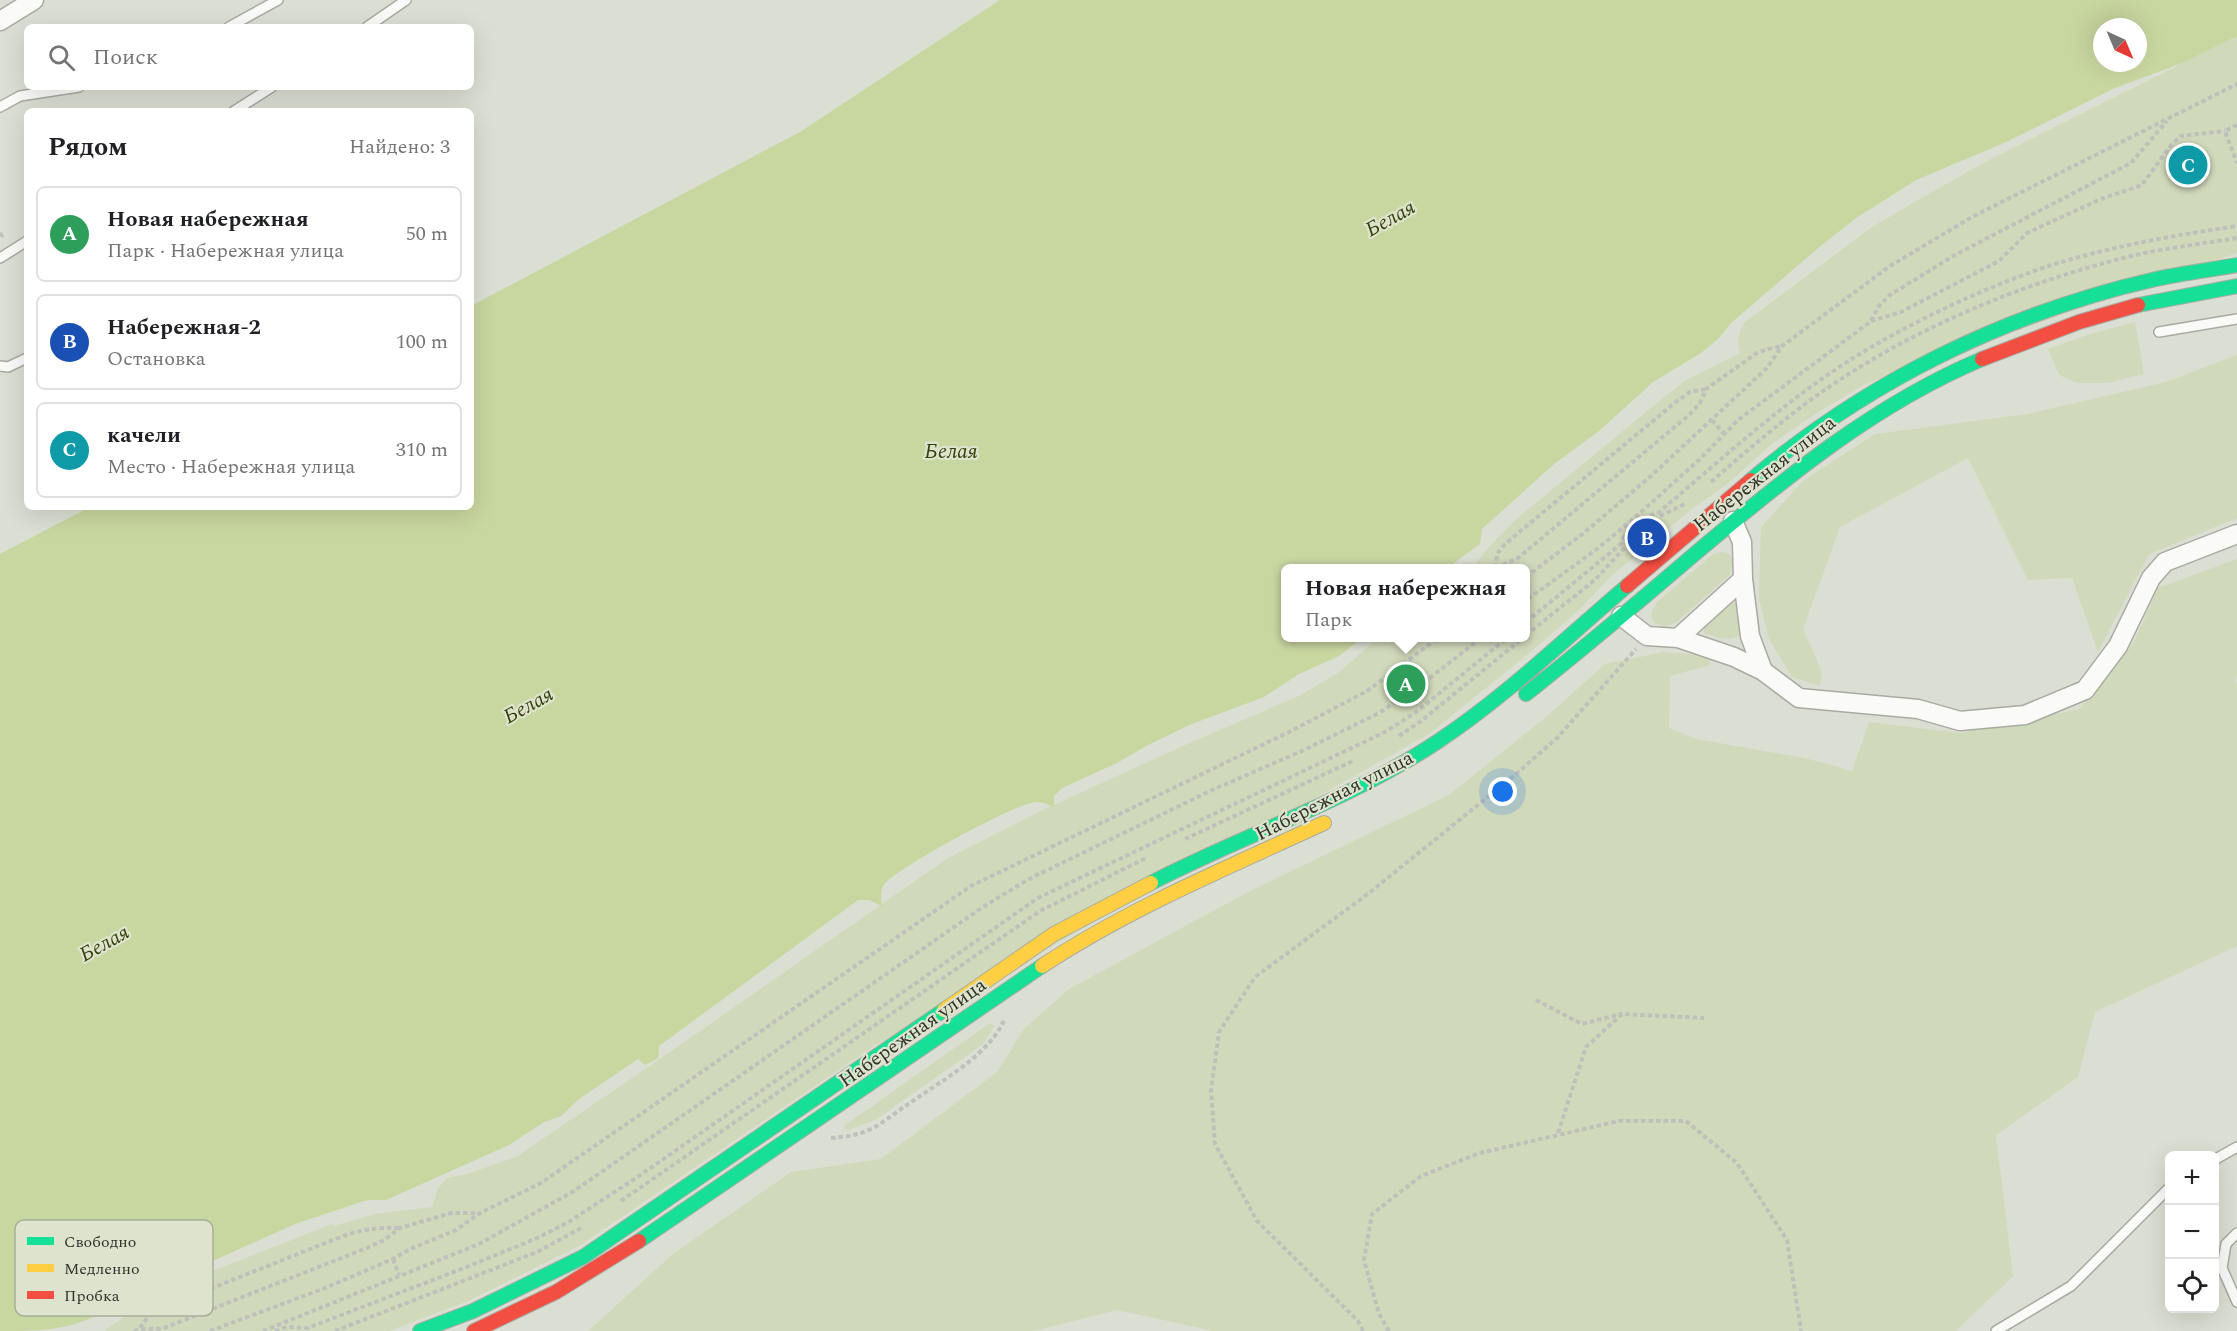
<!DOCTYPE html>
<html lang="ru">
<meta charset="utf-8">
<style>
:root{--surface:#fff;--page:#f6f6f6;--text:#202124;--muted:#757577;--line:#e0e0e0;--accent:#6c6f65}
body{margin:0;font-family:Spectral,serif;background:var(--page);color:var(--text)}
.controls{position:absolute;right:18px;bottom:18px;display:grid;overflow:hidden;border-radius:9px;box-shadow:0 6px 24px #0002}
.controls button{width:54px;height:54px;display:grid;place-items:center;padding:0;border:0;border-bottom:2px solid var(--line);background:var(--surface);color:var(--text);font:30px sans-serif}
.compass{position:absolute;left:2093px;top:18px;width:54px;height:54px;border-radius:50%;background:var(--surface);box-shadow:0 6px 24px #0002;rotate:136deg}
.you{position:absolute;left:1503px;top:792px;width:21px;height:21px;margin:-15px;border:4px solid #fff;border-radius:50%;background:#1a73e8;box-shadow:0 0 0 9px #1a73e833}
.badge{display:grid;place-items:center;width:39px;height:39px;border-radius:50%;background:var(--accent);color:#fff;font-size:20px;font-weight:700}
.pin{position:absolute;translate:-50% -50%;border:3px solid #fff;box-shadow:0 2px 6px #0006}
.popup{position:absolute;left:1281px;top:564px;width:249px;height:78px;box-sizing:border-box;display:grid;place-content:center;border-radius:9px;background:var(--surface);filter:drop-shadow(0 2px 4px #0005);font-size:20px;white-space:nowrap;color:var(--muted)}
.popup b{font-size:22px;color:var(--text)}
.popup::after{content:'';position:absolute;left:50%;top:100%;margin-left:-12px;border:12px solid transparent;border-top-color:var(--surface)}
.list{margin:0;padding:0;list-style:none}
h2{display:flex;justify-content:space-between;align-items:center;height:78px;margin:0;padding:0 24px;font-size:26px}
h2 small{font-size:20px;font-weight:400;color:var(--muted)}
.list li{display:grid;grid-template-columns:39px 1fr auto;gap:18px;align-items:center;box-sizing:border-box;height:96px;margin:0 12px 12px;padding:0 12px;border:2px solid var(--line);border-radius:9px}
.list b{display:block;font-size:22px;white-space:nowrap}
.list p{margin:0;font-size:20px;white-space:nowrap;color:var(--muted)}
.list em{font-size:20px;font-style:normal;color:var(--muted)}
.icon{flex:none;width:33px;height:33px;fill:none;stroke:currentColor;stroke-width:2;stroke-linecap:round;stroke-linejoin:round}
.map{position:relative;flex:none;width:2237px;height:1331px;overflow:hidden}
.search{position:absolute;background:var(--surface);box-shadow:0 6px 24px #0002;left:24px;top:24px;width:450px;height:66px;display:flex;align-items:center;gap:15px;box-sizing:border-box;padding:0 21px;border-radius:9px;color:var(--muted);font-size:22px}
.panel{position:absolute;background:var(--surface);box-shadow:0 6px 24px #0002;left:24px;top:108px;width:450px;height:402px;border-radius:9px}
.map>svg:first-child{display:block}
.green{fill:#d1d9bb}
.water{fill:#c8d6a0;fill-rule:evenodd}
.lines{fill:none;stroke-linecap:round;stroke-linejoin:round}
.lane-casing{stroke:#a8aba2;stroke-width:12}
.street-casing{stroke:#a8aba2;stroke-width:21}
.fast-casing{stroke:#a8aba2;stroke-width:16}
.slow-casing{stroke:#a8aba2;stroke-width:16}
.jam-casing{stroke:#a8aba2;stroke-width:16}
.path{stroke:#bec0bb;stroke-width:4;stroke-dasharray:4.5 3;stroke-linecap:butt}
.lane{stroke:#fafaf8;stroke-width:9}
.street{stroke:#fafaf8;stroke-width:18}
.fast{stroke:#16e098;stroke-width:14}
.slow{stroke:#ffcf43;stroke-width:14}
.jam{stroke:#f24e42;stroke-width:14}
.labels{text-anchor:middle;stroke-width:4.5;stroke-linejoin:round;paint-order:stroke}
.street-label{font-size:20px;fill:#31332b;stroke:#dde3cd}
.water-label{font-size:21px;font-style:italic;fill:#353f08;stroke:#dde3cd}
.key{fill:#dde3cd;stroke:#a9ae9c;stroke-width:1.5}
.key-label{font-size:16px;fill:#31332b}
</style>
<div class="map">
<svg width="2237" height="1331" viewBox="0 0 2237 1331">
<rect width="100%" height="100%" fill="#dbded2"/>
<!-- green -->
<path class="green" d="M2237,36V253L1865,384L1815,414L1772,444L1726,485L1692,509L1612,575L1580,609L1533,650L1429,734L874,1046L579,1246L468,1301L389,1331H104L139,1307L170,1292V1288L332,1224L334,1226L375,1214L432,1207L438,1188L447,1178L467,1174L516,1157L660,1059L948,858L1047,808L1185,745L1301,695L1338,673L1378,638H1526V568H1472L1488,548L1514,521L1652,407L1686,380L1740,353C1737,341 1738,333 1745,322L1872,227L1918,200L1985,162Z
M2135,322L2144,374L2108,383H2077L2059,375L2048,349L2090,334Z
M2237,355V518L2149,554L2098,652L2072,578L2028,580L1968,458L1840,527L1803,629L1822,672L1820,686L1792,677L1769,639L1759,599L1761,527L1804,480L1875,434L2028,414L2166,382Z
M1720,552L1727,553L1733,558L1730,575L1675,623L1665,626L1656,624L1652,620L1651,614L1657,602L1712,555Z
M2237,559V675L2235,681L2237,684V946L2095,1012L2078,1077L1996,1135L2013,1276L1956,1331H1214L1117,1310L1034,1331H588L673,1254L791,1172L881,1159L997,1072L1024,1029L1069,989L1250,891L1449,795L1546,717L1605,664L1664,652L1708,656L1710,665L1670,676L1669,728L1696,739L1805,758L1852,771L1869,722L1960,733L2080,709L2134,642L2158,588Z
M1731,602L1738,604L1742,634C1730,643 1718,637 1705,634L1703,626Z
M990,1023L995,1026L982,1045L875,1120L849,1130L844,1129V1126Z"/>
<!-- water -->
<path class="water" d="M1000,0H2237V36L2185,62L2115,88L2004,143L1916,180L1856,218L1817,249L1731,323L1718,339L1701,353L1653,382L1599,431L1554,464L1482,529L1480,544L1447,568H1286V638H1362L1339,656L1299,674L1264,697L1189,725L1148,745L1117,763L1062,788L1054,796V807C1049,805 1042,802 1037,802C1016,802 900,867 885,883C880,889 881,898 882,906L869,900H858L659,1046L658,1058L645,1065L638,1059L579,1099L561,1116L544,1122L509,1145L386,1200H367L295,1224L206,1264C166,1263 126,1302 91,1318C62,1331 31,1331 0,1331V554L90,507H471V306L800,132ZM2102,27H2138V63H2102Z"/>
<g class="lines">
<defs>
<path id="lane" d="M229,27L278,0
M367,27L406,0
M0,107L20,96L79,87
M234,111L272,87
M0,258L27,241
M2159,332L2237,319
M0,366L8,367L27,358
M2214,1160L2237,1147
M2237,1233L2226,1244L2222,1268L2237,1302
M1996,1331L2071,1286L2170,1187"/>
<path id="street" d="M0,21L34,0
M1733,521L1742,542L1743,579L1750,636L1763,671
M1621,616L1647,636L1678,638L1734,657L1763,671L1799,698L1918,709L1960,721L2025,715L2085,690L2118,646L2151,578L2165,562L2237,534
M1678,638L1743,579"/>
<path id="fast" d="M2138,305L2237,286
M1751,480C1868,381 2006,313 2156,279C2183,273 2210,270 2237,265
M1526,694C1584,648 1641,600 1697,552C1785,478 1875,404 1982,359
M1151,883C1245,834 1348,801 1437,742C1504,698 1566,638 1627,586
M639,1241L1042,966
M420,1331L473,1311L583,1257L944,1010"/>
<path id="slow" d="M1042,966C1130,908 1229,867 1324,823
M944,1010L1054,934L1151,883"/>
<path id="jam" d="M1982,359L2079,322L2138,305
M1627,586L1751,480
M474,1331L556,1292L639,1241"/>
</defs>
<!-- lane casing -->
<use href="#lane" class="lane-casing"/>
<!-- street casing -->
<use href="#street" class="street-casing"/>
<!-- fast casing -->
<use href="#fast" class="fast-casing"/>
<!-- slow casing -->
<use href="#slow" class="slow-casing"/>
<!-- jam casing -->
<use href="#jam" class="jam-casing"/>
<!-- path -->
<path class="path" d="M2237,125L2225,131L2237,163
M0,233L2,236L0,238
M1871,321L1901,312L1999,261L2027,233L2101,199L2142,185L2171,145L2181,136L2225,131
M1712,420L1724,434
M1711,482C1742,455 1772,429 1805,404C1894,338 2001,291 2108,262C2149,250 2194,245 2237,238
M1660,516L1687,503
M1496,568L1518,558L1689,415L1700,403L1706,389L1757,353L1768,349L1782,346
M1496,568L1497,554L1505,544L1677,401L1690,392L1706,389
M1526,577L1585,532L1651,476L1767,368L1782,346L1890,266L1972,217L2237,84
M1528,599L1597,549L1631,521L1699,460L1738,420L1870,322L1879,306L1890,295L1955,255L2131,163L2167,121
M1526,622L1621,544C1628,525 1641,518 1659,512C1721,460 1781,404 1850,360C1909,323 1989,285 2055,264C2114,246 2176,235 2237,226
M1526,635L1596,579L1626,546
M1399,736L1421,721L1523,638
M1185,839L1355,760
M1536,1000L1582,1024L1621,1014
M1558,1133L1586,1047L1622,1014L1704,1018
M831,1138C845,1137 859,1135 871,1129C885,1122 897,1111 910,1103C941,1081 991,1054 1005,1018
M621,1201L1040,911L1146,858
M393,1259L399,1275
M140,1328L147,1318L157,1310L338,1238C359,1230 377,1227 399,1228
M134,1331C143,1327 154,1330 164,1328L367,1248L384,1240L400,1228L451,1213H478
M210,1331L325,1288L393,1259L410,1249L456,1230L480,1213L541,1183L971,886L1293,730L1367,691L1434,641L1444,638
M263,1331L479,1244L574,1191L983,907L1029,879L1212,790L1302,751L1379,713L1426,681L1481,638
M275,1331L287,1327L308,1328L326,1321L459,1270L535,1239L567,1223L639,1176L1038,898L1385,732L1415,713L1507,638
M335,1331L537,1252L583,1227
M1363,1331L1358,1321L1257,1221L1215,1144L1211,1090L1219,1032L1255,977L1369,893L1515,775L1557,738L1636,649
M1389,1331L1379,1314L1364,1260L1372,1214L1421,1176L1480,1153L1619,1121H1686L1737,1163L1787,1240L1801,1331"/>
<!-- lane -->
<use href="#lane" class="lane"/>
<!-- street -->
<use href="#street" class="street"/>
<!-- fast -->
<use href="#fast" class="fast"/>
<!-- slow -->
<use href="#slow" class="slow"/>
<!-- jam -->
<use href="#jam" class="jam"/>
</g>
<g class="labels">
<!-- street labels -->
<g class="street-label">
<text transform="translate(1764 473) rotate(-38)" y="7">Набережная улица</text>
<text transform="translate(1334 795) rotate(-27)" y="7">Набережная улица</text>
<text transform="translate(912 1032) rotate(-35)" y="7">Набережная улица</text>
</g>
<!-- water labels -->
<g class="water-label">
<text transform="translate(1390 218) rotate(-29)" y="7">Белая</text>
<text x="951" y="458">Белая</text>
<text transform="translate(528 705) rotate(-29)" y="7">Белая</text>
<text transform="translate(104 943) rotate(-29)" y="7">Белая</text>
</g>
</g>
<!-- legend -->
<rect x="15" y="1220" width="198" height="96" rx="9" class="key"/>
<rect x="27" y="1237" width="27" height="8" fill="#16e098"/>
<rect x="27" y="1264" width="27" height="8" fill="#ffcf43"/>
<rect x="27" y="1291" width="27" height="8" fill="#f24e42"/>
<g class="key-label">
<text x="64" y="1247">Свободно</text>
<text x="64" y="1274">Медленно</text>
<text x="64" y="1301">Пробка</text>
</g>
</svg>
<div class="controls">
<button>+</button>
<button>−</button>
<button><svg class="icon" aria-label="locate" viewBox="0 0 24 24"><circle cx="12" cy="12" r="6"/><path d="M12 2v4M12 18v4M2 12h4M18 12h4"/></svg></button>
</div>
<svg class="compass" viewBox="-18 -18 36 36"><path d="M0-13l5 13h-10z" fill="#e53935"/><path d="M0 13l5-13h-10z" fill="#757577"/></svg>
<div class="you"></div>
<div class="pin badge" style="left:1406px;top:684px;background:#2e9e5b">A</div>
<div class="popup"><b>Новая набережная</b>Парк</div>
<div class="pin badge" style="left:1647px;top:538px;background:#1a4fb4">B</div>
<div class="pin badge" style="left:2188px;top:165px;background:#0f9aa8">C</div>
<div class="search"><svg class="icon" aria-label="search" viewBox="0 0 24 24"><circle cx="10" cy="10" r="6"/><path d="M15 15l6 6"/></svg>Поиск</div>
<section class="panel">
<h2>Рядом<small>Найдено: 3</small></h2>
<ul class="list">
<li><span class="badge" style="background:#2e9e5b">A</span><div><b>Новая набережная</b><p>Парк · Набережная улица</p></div><em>50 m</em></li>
<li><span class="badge" style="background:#1a4fb4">B</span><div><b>Набережная-2</b><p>Остановка</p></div><em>100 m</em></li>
<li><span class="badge" style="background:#0f9aa8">C</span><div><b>качели</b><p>Место · Набережная улица</p></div><em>310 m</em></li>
</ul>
</section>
</div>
